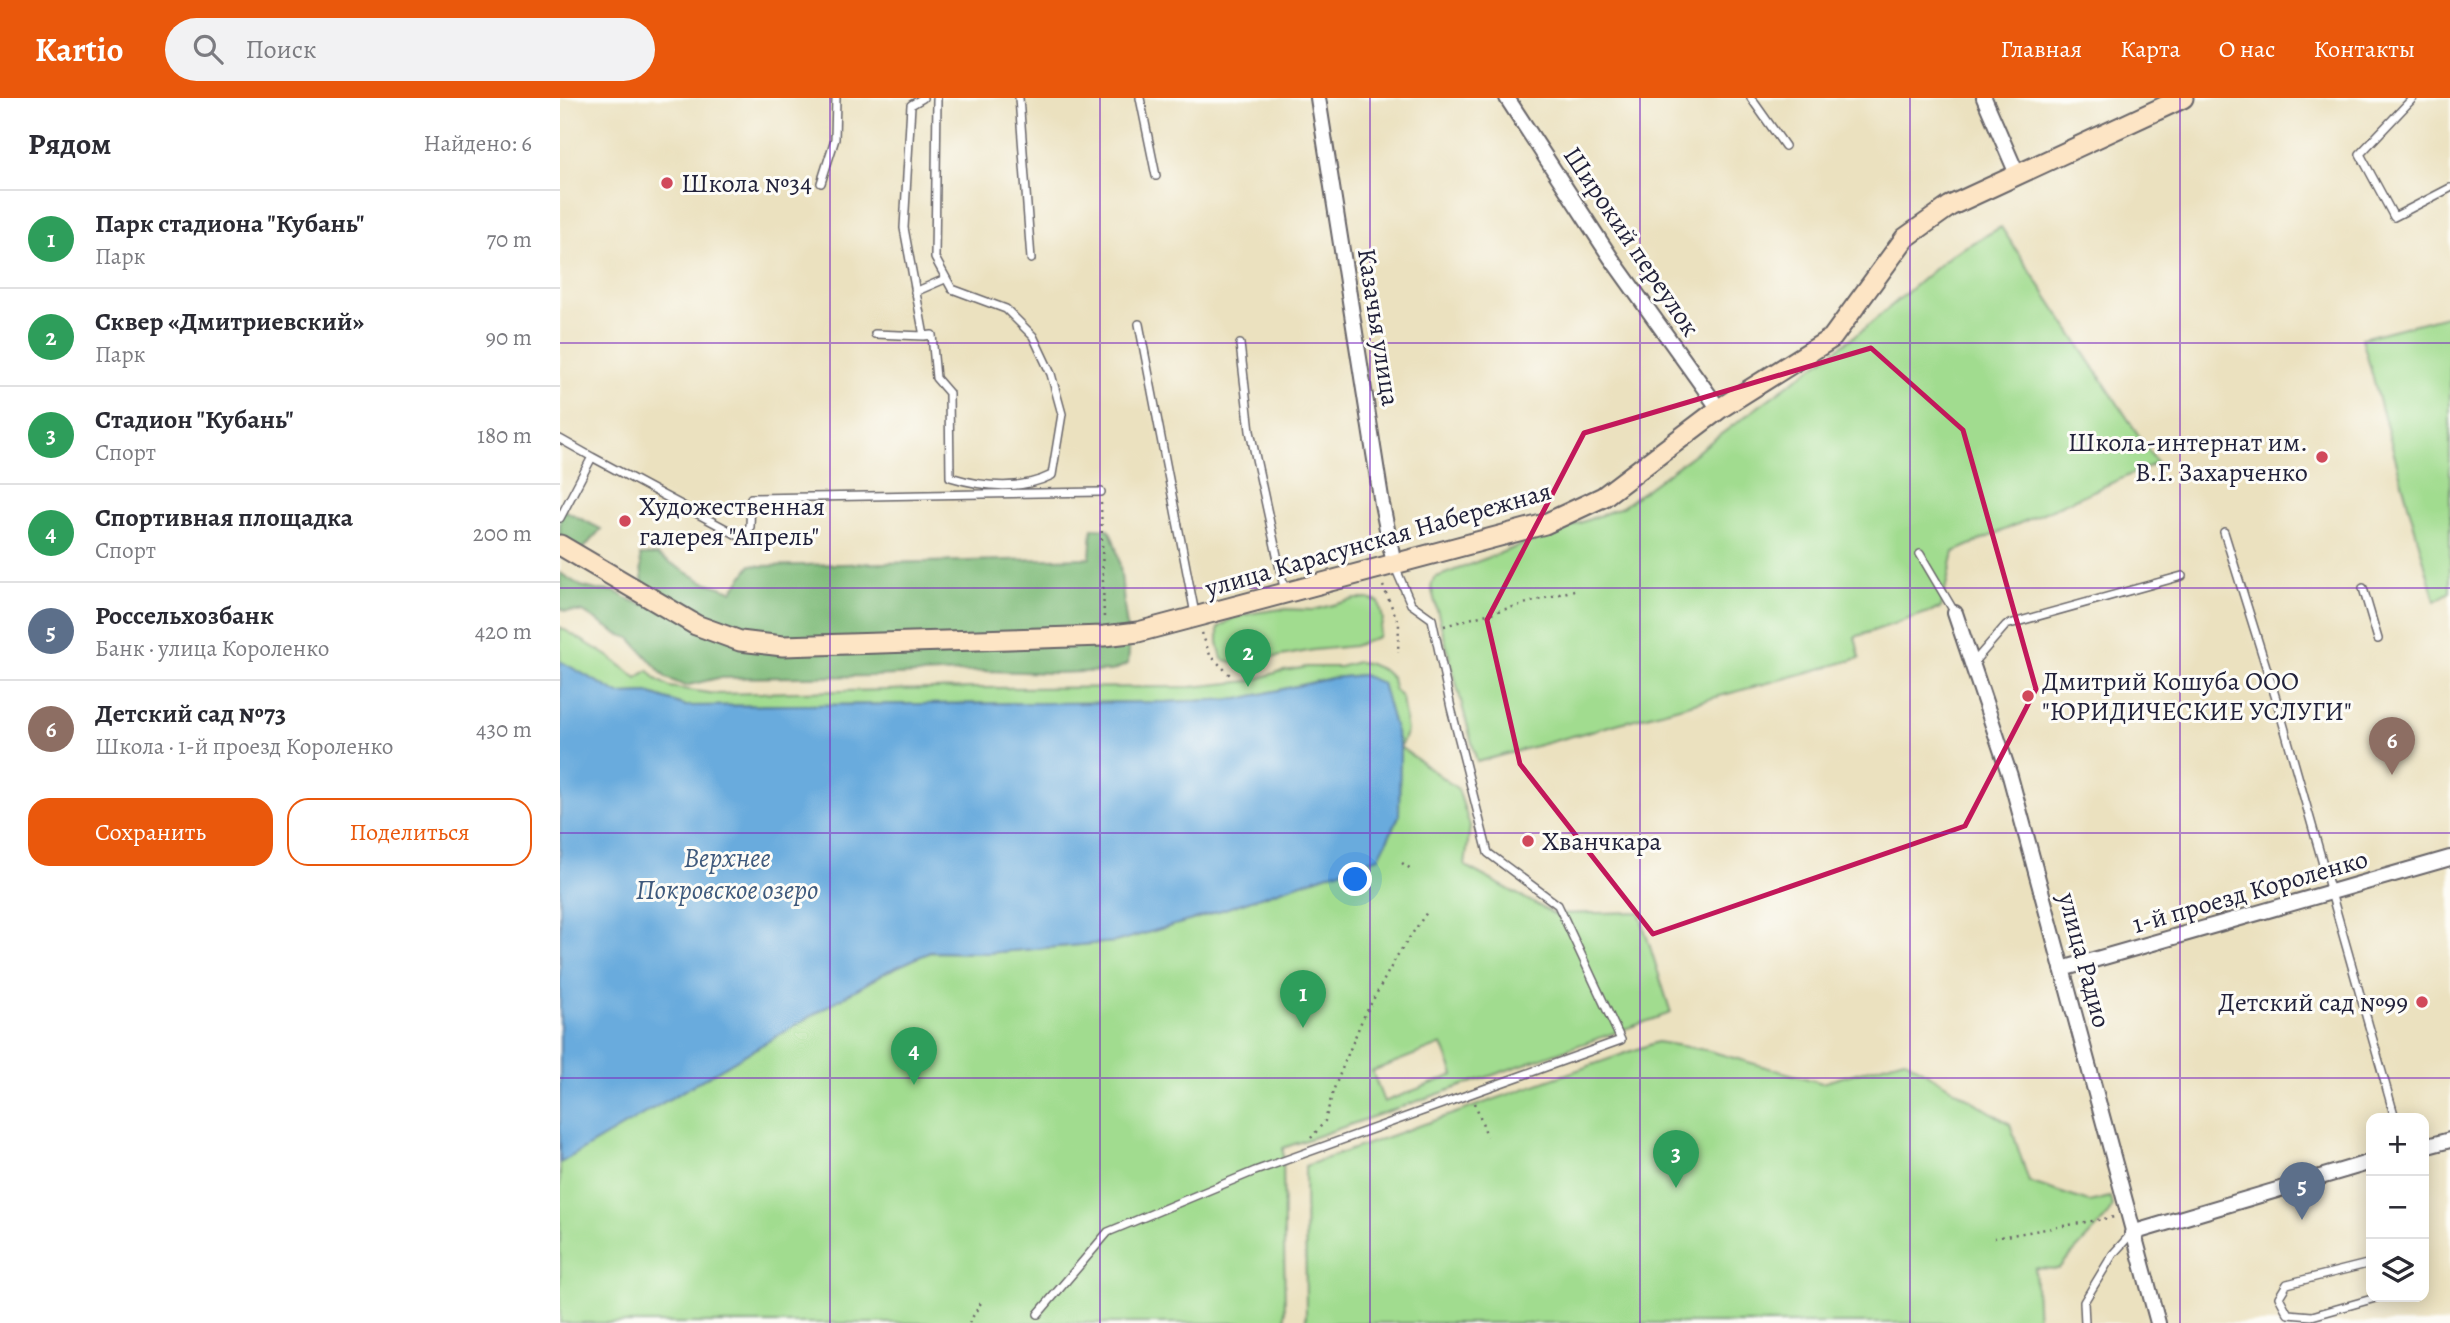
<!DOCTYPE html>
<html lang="ru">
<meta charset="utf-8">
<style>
:root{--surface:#fff;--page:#f2f2f3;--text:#2b2b33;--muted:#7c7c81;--line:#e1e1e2;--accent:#ea580c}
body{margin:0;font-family:Alegreya,serif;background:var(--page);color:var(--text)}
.controls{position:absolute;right:21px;bottom:21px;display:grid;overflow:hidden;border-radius:14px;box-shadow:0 4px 18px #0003}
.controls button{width:63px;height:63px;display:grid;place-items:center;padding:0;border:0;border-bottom:2px solid var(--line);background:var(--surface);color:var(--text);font:35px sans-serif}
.you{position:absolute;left:796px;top:782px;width:24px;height:24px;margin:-18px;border:5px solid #fff;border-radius:50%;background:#1a73e8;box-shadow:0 0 0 10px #1a73e833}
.badge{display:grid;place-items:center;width:46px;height:46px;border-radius:50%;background:var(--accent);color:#fff;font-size:23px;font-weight:700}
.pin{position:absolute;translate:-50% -58px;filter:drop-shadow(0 2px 4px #0008)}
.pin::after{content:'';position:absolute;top:37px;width:24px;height:21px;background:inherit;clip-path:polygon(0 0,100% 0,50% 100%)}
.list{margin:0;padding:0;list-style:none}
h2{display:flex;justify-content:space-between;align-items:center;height:91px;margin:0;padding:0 28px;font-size:30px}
h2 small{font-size:23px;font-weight:400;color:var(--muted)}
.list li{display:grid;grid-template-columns:46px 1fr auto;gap:21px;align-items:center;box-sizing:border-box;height:98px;padding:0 28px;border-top:2px solid var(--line)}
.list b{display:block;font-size:26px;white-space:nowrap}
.list p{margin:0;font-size:23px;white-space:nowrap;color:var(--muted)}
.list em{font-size:23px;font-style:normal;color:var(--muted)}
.actions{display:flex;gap:14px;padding:21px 28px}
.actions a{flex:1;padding:16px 0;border:2px solid var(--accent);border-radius:21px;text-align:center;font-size:24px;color:var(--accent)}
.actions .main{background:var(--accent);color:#fff}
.icon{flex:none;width:38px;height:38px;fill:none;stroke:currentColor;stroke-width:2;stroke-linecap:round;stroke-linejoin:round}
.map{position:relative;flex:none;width:1890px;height:1225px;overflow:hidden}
header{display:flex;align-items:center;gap:42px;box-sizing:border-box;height:98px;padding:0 35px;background:var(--accent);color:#fff}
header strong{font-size:33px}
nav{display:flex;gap:38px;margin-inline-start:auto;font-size:24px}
.search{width:490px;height:63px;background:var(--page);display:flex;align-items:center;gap:18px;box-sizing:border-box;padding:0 24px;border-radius:38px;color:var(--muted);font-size:26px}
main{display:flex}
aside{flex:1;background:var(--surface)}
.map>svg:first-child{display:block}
.green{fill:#a1dc8f;stroke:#627f65;stroke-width:2;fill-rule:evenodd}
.forest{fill:#80bc7a;stroke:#516f5a;stroke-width:2}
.water{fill:#69abdd;stroke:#46668c;stroke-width:2}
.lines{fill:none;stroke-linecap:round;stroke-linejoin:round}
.lane-casing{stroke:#686569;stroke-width:10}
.street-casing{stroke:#686569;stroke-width:18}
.secondary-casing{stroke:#686569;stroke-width:23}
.path{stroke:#686569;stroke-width:2.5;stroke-dasharray:2 5;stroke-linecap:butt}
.lane{stroke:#fff;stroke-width:7}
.street{stroke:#fff;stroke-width:14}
.secondary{stroke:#fde5c5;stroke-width:19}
.marked{fill:none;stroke:#c2185b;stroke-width:5;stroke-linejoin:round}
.grid{fill:none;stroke:#7b2cbf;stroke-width:2;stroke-opacity:0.55}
.poi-dot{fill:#d1495b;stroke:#fdfcf7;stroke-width:2.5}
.labels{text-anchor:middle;stroke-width:6;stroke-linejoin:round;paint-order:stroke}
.poi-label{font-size:26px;fill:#22223b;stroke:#fdfcf7;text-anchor:start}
.street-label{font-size:26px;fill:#22223b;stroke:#fdfcf7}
.water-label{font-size:28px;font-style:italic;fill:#3e597c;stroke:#fdfcf7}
</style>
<header>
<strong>Kartio</strong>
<div class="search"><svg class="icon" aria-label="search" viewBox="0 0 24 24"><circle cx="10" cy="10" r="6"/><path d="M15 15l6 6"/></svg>Поиск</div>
<nav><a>Главная</a><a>Карта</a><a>О нас</a><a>Контакты</a></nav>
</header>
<main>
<aside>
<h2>Рядом<small>Найдено: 6</small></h2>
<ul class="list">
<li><span class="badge" style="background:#2e9e5b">1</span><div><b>Парк стадиона &quot;Кубань&quot;</b><p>Парк</p></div><em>70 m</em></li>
<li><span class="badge" style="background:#2e9e5b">2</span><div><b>Сквер «Дмитриевский»</b><p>Парк</p></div><em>90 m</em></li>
<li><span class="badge" style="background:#2e9e5b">3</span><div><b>Стадион &quot;Кубань&quot;</b><p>Спорт</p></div><em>180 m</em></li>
<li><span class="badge" style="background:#2e9e5b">4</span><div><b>Спортивная площадка</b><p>Спорт</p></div><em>200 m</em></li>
<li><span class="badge" style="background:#5c6f8a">5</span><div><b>Россельхозбанк</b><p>Банк · улица Короленко</p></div><em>420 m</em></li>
<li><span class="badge" style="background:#8d6e63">6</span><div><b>Детский сад №73</b><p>Школа · 1-й проезд Короленко</p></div><em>430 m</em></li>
</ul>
<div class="actions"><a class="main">Сохранить</a><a>Поделиться</a></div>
</aside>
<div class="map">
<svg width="1890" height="1225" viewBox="0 0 1890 1225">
<rect width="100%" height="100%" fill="#fdfcf7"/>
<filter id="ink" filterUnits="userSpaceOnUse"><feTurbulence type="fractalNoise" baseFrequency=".0143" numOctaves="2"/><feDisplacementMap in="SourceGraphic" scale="14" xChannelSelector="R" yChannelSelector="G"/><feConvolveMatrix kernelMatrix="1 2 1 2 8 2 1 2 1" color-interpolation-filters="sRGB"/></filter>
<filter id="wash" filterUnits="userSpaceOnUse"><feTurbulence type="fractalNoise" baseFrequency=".00686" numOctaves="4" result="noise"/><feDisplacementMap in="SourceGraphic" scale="28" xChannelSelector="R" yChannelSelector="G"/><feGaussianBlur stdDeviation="1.57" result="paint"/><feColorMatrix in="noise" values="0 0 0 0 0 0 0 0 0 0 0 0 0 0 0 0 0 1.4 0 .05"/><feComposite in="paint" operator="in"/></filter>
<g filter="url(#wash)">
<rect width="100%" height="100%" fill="#ebe1bf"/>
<!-- green -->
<path class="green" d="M1441,129L1597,365L1394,454L1381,510L1295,539L1300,560L917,664L871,489L874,480L1062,409L1304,231L1392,156Z
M1890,217V494L1875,503L1802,240Z
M796,501H808L819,504L823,521L818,539L794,548L754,552L678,566L662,561L658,544V530L673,520L693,515L722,511L753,512Z
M0,529L48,558L77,580L88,572L96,581L110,589L155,596L416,590L631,589L690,583L718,574L747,569H780L797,564L807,565L823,572L832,580L834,591L842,600L847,633L840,649L898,691L910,728L905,768L994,816L1079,814L1111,915L723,1050L725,1225H0V1065L328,873L370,854L428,855L555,844L632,822L819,759L839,718L840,649L822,586L802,577L771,580L679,601L605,604L126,608L88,595L59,596L0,563ZM882,946L894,977L824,1004L812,973Z
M1097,944L1146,952L1262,985L1344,961L1450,1026L1469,1084L1529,1104L1550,1099L1552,1109L1545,1121L1498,1171L1475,1170L1478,1225H746L745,1068Z"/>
<!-- forest -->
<path class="forest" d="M0,410L41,431L24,450L0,457Z
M532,430L549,431C561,457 561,478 564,506C566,527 571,545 568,566L552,573L495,575L427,573L313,578L158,580L125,588L106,580L70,540L58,536L23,514L5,513L0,510V475L21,488L36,492L54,493L70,502L85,507L80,457H97L142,483L172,493L191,467L202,468L530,460Z"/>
<!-- water -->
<path class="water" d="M0,563L59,596L88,595L126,608L605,604L679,601L772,580L802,577L822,585L840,649L839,718L819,759L632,822L555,844L428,855L370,854L328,873L0,1065Z"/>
</g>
<g filter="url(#ink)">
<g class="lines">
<defs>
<path id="lane" d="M459,0L471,161
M580,0L596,78
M1191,0L1225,48
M1853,0L1800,56L1834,119L1890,90
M261,85L275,41L276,0
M355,194L385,181
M579,226L635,516
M315,236L364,238L344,130L351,7L363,0
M364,238L372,237L376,280L389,295L390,379C423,389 460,393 492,377L502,316L491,276L473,238L446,211L392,191L375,160L377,0
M680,246L690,333L725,494
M0,341L32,359
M0,420L32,359L179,438L190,429L191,400L541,394
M1664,434L1717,604L1835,1020
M1360,456L1395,515
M1803,490L1818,541
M1413,565L1446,527L1622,478
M1811,1165L1727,1186L1719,1199L1728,1216L1752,1218L1819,1199
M478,1216L548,1134L695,1073L1061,942L998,807L928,755L891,610L872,521L851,506L835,469
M1525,1225L1524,1204L1553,1156L1572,1135"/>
<path id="street" d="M758,0L822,406L834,466
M947,0L1051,160L1159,311
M1424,0L1457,76
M1395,515L1450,678L1598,1225
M1502,871L1890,760
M1864,1049L1890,1042
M1572,1135L1811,1064"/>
<path id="secondary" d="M0,447L136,527L180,543L223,548L544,538L578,534L985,426L1043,399L1159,311L1272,240L1345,140L1390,108L1623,0"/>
</defs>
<!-- lane casing -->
<use href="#lane" class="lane-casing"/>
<!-- street casing -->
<use href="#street" class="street-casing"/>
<!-- secondary casing -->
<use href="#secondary" class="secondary-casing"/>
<!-- path -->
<path class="path" d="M541,405L544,521
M823,488L839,526L838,555
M884,528L1018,491
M642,535L650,557L671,578
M842,765L851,771
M915,1005L927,1038
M751,1040L765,1023L773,993L802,922L837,858L867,814
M1434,1140L1555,1119
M409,1225L422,1203"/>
<!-- lane -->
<use href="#lane" class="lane"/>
<!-- street -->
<use href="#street" class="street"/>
<!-- secondary -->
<use href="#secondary" class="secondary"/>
</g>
</g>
<!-- marked area -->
<path class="marked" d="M1311,250L1403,332L1476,591L1405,728L1093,836L960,666L927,522L1024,335Z"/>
<!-- grid -->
<path class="grid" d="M270,0V1225M540,0V1225M810,0V1225M1080,0V1225M1350,0V1225M1620,0V1225M0,245H1890M0,490H1890M0,735H1890M0,980H1890"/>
<!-- markers -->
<g class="poi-dot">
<circle cx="107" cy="85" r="7"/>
<circle cx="1762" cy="359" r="7"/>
<circle cx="65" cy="423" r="7"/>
<circle cx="1468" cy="598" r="7"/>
<circle cx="968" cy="743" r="7"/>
<circle cx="1862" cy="904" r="7"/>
</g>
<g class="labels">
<!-- poi labels -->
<g class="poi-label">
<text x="121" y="94">Школа №34</text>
<text x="1748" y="353" text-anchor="end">Школа-интернат им.<tspan x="1748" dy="30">В.Г. Захарченко</tspan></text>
<text x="79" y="417">Художественная<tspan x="79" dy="30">галерея "Апрель"</tspan></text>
<text x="1482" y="592">Дмитрий Кошуба ООО<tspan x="1482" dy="30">"ЮРИДИЧЕСКИЕ УСЛУГИ"</tspan></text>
<text x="982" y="752">Хванчкара</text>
<text x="1848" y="913" text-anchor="end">Детский сад №99</text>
</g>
<!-- street labels -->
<g class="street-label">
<text transform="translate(1072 143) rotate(56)" y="9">Широкий переулок</text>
<text transform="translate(819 229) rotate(81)" y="9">Казачья улица</text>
<text transform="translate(818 441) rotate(-16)" y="9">улица Карасунская Набережная</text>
<text transform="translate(1690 793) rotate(-16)" y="9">1-й проезд Короленко</text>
<text transform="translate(1525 862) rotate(75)" y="9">улица Радио</text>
</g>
<!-- water labels -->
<g class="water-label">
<text x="167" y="769">Верхнее<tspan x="167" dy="32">Покровское озеро</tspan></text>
</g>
</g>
</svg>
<div class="controls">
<button>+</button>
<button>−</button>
<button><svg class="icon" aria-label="layers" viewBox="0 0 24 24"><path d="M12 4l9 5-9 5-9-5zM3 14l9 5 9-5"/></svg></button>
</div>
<div class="you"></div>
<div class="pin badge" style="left:743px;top:930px;background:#2e9e5b">1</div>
<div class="pin badge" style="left:688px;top:589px;background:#2e9e5b">2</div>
<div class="pin badge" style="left:1116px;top:1090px;background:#2e9e5b">3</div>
<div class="pin badge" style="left:354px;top:987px;background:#2e9e5b">4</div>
<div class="pin badge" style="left:1742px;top:1122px;background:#5c6f8a">5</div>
<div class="pin badge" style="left:1832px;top:677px;background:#8d6e63">6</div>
</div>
</main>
